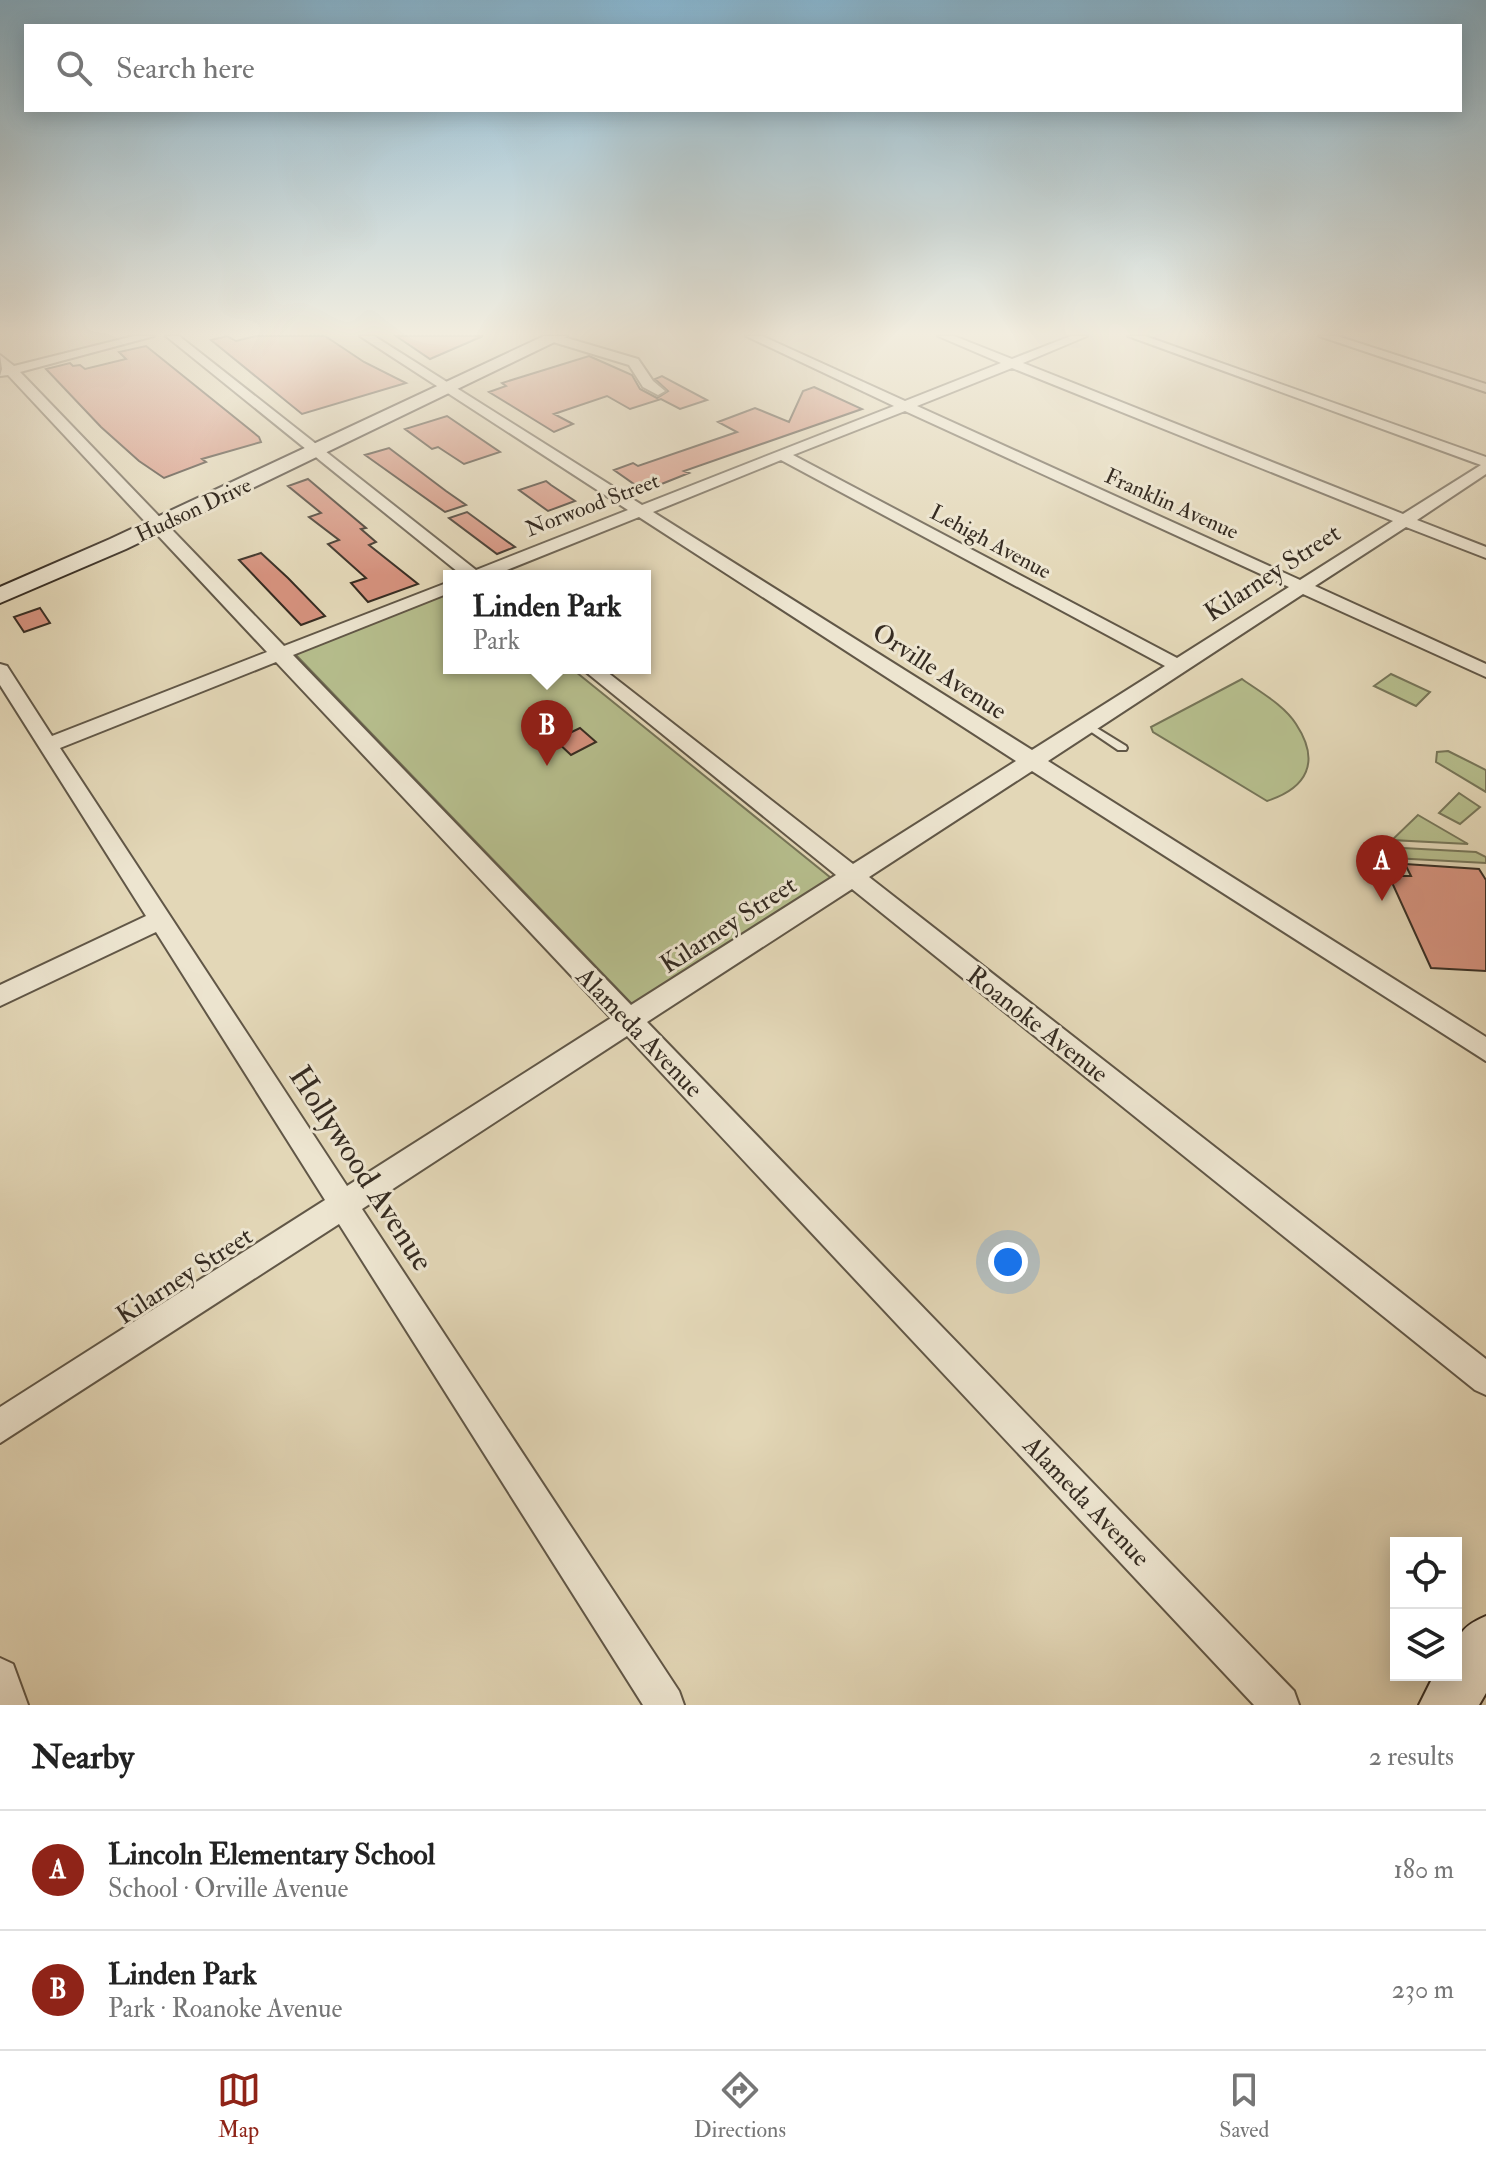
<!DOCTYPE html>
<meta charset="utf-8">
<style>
:root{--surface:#fff;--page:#f6f6f6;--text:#222;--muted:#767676;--line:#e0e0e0;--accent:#8f2418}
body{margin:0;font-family:"IM FELL Double Pica",serif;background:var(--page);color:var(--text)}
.controls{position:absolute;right:24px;bottom:24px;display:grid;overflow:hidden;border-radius:0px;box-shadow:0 4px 20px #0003}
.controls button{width:72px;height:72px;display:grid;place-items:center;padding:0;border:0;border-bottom:2px solid var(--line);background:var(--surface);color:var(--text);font:40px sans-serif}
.you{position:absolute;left:1008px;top:1262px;width:28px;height:28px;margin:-20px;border:6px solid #fff;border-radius:50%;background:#1a73e8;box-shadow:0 0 0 12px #1a73e833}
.badge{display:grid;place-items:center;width:52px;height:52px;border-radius:50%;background:var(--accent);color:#fff;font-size:26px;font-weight:700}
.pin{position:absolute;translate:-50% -66px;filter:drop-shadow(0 2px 4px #0008)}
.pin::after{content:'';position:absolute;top:42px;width:28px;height:24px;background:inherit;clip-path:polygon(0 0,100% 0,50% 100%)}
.popup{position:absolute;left:443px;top:570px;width:208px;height:104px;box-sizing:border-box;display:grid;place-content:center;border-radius:0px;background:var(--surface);filter:drop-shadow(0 2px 6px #0005);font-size:26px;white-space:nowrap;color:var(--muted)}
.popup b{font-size:30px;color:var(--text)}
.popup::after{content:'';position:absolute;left:50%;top:100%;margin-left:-16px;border:16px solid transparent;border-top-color:var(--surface)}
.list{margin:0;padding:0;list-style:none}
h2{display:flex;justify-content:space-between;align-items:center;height:104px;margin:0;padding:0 32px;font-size:34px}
h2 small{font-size:26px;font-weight:400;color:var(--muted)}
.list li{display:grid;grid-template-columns:52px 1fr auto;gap:24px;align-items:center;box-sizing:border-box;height:120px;padding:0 32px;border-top:2px solid var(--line)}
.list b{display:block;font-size:30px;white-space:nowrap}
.list p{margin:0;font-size:26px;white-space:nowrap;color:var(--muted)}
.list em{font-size:26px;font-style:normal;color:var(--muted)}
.icon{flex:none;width:44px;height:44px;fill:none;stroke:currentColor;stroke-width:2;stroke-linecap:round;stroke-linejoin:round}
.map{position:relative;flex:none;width:1486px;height:1705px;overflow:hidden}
.search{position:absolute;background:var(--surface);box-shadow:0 4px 20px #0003;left:24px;right:24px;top:24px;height:88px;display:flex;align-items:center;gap:20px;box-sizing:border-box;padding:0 28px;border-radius:0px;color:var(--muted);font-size:30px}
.sheet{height:344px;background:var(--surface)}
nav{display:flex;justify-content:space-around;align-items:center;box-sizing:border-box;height:112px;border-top:2px solid var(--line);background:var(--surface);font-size:22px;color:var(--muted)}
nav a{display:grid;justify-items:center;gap:4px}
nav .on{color:var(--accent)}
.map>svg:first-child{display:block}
.green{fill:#b6be8d;stroke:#767558;stroke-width:2}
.building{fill:#d6927e;stroke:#362c22;stroke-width:2}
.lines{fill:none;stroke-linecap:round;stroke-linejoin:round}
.lane-casing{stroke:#615747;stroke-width:4}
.street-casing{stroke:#615747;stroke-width:4}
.secondary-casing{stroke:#362c22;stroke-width:4}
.lane{fill:#ede5d0;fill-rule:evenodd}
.street{fill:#ede5d0;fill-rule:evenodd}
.secondary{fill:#ede5d0;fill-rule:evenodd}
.labels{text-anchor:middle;stroke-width:6;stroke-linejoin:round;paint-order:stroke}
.far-street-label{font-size:22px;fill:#362c22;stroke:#ede5d0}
.street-label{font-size:26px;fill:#362c22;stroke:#ede5d0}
.near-street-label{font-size:32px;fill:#362c22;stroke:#ede5d0}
</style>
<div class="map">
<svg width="1486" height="1705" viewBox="0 0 1486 1705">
<rect width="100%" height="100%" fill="#e3d7b7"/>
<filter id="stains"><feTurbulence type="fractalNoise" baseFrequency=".0025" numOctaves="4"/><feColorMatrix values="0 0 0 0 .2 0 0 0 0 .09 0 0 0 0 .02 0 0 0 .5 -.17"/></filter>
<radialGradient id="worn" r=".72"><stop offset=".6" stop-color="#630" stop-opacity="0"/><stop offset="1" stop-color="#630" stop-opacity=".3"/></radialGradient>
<!-- green -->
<path class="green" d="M449,593V668H571L831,878L632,1004L295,654Z
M1391,674L1430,692L1416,706L1374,686Z
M1242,679C1260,692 1284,705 1296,724C1321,762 1307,788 1267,801L1153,732L1151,727Z
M1448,751L1486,770V792L1436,762L1437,752Z
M1459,793L1480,807L1460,824L1439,813Z
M1418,815L1468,844L1392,840Z
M1403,848L1476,852L1486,857V863L1393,858V850Z"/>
<!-- building -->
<path class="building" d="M227,336L236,341L256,336H325L364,362L406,383L302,414L211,340Z
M396,336H483L430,359Z
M146,346L259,437L261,442L202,459L206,462L164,478L139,461L101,427L46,369L70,363L73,366L80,365L85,369L126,359L119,352Z
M589,356L632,375L640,389L657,398L668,391L655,379L662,376L707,400L680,409L661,399L630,409L607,396L554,414L573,424L554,432L489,392L506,386L502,383Z
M814,387L862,409L684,471L689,473L644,491L614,470L633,463L638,466L737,432L718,422L755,408L789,422L803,391Z
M447,416L500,452L464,464L438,447L432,449L405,429Z
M389,448L446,491L466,505L445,512L365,455Z
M308,479L366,528L361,529L376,542L369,545L418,584L368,602L351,583L366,578L328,544L339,540L309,517L321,513L288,486Z
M546,481L551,485L575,501L548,511L519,490Z
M467,512L501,537L515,547L497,554L449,518Z
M261,553L288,578L325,616L301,625L239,560Z
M40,608L50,623L24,632L14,617Z
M580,728L596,742L571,755L555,740Z
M1405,864L1479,869L1486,880V971L1431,968L1389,876H1411Z"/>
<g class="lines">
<defs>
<path id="lane" d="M1087,722L1126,746L1127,748L1126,750H1118L1084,727L1082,725Z"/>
<path id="street" d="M134,336H154L20,372L284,646L449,582V593L293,655L631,1005L836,875L581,668H602L853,864L1016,761L639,517L492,576H463L166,336H179L476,570L628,510L360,336H374L642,505L894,406L746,336H762L905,401L1001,363L938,336H954L1012,359L1071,336H1087L1023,363L1403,514L1481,465L1128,336H1145L1486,457V474L1417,520L1486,547V558L1406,527L1315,586L1486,664V677L1303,594L1048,761L1486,1037V1061L1032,771L869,877L1486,1359V1395L1475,1390L852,889L647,1022L1294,1691L1299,1705H1254L627,1036L362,1209L679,1691L684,1705H643L339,1224L0,1443V1407L325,1200L156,932L0,1006V985L146,916L0,685V664L7,666L52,736L267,652L8,375L0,376L2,369L0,355L14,366ZM1012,368L1393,521L1300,580L917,406ZM905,411L1289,587L1177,658L793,455ZM781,460L1165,666L1032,750L653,512ZM276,662L611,1018L347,1186L60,748Z
M549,336H560L638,359L653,381L665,391L658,395L643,387L629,365L550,341Z
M1319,336H1337L1486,384V392Z
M0,1658L13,1664L28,1705H0Z"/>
<path id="secondary" d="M544,336H567L126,549L0,603V587L110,539Z
M1486,1616V1693L1479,1705H1419L1434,1675H1456C1456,1642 1453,1630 1486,1616Z"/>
</defs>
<!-- lane casing -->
<use href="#lane" class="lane-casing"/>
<!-- street casing -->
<use href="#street" class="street-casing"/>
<!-- secondary casing -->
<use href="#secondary" class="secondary-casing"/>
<!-- lane -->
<use href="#lane" class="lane"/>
<!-- street -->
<use href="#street" class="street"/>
<!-- secondary -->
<use href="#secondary" class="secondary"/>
</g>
<!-- sky -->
<linearGradient id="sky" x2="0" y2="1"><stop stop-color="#87b6d1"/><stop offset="0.58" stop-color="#f2eddf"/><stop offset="1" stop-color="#f2eddf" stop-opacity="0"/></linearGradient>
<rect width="1486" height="575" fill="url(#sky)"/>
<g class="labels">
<!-- far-street labels -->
<g class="far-street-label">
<text transform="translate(1172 503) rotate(24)" y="8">Franklin Avenue</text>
<text transform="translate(592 504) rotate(-21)" y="8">Norwood Street</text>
<text transform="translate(193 509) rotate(-25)" y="8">Hudson Drive</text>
<text transform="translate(991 541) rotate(28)" y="8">Lehigh Avenue</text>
</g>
<!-- street labels -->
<g class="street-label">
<text transform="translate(1272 572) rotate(-33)" y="9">Kilarney Street</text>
<text transform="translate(940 671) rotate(33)" y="9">Orville Avenue</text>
<text transform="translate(728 924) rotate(-33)" y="9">Kilarney Street</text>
<text transform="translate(1038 1024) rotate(38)" y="9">Roanoke Avenue</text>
<text transform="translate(640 1032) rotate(46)" y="9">Alameda Avenue</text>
<text transform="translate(184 1275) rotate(-33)" y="9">Kilarney Street</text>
<text transform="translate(1087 1501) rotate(46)" y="9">Alameda Avenue</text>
</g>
<!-- near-street labels -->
<g class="near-street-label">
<text transform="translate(362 1168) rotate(57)" y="11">Hollywood Avenue</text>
</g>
</g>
<rect width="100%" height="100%" filter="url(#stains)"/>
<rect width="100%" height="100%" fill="url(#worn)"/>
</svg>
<div class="controls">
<button><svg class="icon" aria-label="locate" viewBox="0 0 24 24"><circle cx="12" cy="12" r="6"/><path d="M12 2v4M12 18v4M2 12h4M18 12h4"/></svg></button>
<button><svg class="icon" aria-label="layers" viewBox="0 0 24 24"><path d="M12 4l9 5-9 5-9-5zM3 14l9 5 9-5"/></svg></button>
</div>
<div class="you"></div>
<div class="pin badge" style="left:1382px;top:901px">A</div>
<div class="pin badge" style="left:547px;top:766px">B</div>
<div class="popup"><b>Linden Park</b>Park</div>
<div class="search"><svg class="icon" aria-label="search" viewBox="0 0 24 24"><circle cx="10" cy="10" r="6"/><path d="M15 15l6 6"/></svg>Search here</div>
</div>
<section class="sheet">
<h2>Nearby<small>2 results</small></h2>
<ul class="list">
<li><span class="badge">A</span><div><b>Lincoln Elementary School</b><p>School · Orville Avenue</p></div><em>180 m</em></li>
<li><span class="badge">B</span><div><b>Linden Park</b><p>Park · Roanoke Avenue</p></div><em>230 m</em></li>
</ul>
</section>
<nav>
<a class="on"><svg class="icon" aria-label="map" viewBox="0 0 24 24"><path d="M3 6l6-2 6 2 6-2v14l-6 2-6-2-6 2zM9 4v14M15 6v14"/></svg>Map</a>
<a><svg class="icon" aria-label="directions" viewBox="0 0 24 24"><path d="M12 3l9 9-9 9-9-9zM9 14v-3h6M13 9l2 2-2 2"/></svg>Directions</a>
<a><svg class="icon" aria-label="saved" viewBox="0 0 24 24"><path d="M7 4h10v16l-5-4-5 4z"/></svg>Saved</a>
</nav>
